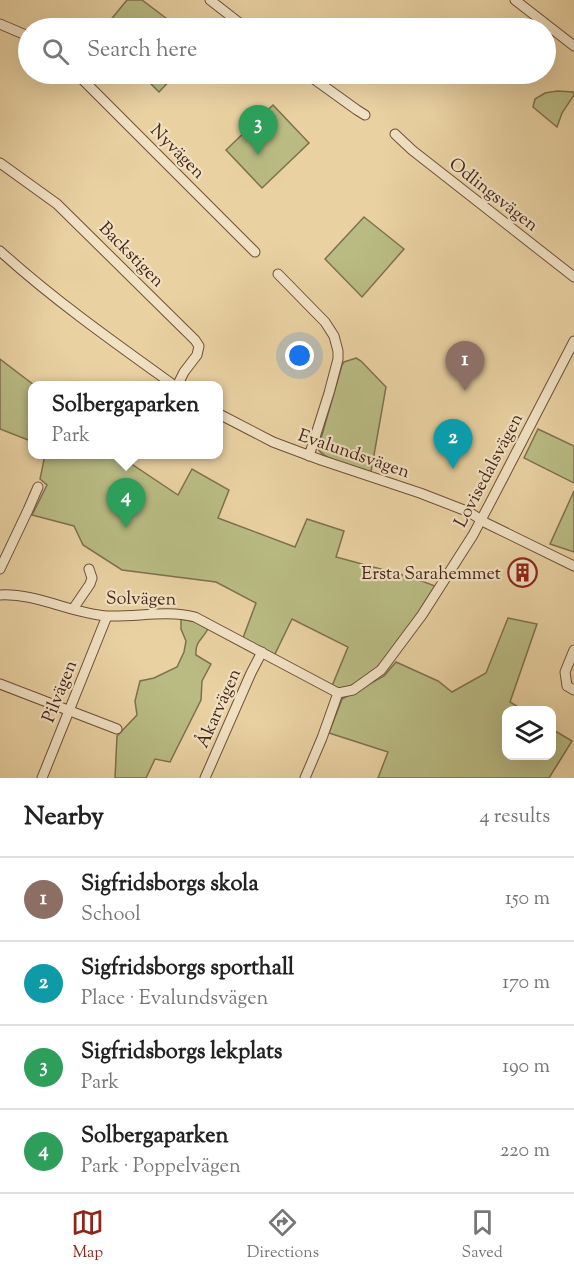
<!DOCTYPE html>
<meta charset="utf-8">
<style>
:root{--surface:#fff;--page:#f2f2f2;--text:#222;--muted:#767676;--line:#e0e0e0;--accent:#8f2418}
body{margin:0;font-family:"Sorts Mill Goudy",serif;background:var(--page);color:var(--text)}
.controls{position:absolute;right:18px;bottom:18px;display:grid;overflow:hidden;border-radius:12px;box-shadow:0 6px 24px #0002}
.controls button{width:54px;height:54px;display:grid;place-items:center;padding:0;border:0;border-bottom:2px solid var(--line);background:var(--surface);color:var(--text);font:30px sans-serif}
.you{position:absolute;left:300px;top:356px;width:21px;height:21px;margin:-15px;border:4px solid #fff;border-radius:50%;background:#1a73e8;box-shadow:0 0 0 9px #1a73e833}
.badge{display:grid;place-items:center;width:39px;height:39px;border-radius:50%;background:var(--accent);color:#fff;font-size:20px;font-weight:700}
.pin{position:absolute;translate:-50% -50px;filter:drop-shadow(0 2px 3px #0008)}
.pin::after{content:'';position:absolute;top:32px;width:21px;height:18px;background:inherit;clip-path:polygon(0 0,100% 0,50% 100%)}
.popup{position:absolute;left:28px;top:381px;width:195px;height:78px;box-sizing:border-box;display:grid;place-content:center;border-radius:12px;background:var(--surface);filter:drop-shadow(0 2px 4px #0005);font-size:20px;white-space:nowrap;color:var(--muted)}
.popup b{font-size:22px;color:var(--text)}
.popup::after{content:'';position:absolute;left:50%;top:100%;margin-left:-12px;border:12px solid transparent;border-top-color:var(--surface)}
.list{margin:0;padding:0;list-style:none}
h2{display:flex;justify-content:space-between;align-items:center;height:78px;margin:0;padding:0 24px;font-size:26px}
h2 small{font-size:20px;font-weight:400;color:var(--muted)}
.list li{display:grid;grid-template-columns:39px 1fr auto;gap:18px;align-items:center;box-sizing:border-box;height:84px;padding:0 24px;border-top:2px solid var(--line)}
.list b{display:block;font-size:22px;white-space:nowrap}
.list p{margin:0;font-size:20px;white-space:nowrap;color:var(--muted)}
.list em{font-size:20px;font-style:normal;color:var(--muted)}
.icon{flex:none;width:33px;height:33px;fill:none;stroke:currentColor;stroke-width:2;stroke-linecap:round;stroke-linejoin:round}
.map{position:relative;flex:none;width:574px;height:778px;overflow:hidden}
.search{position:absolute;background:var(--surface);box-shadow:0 6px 24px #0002;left:18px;right:18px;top:18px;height:66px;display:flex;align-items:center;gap:15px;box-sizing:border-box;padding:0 21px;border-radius:33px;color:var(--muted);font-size:22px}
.sheet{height:414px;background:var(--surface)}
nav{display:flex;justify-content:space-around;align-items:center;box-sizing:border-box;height:84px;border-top:2px solid var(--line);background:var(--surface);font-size:16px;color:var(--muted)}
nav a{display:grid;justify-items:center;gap:3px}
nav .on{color:var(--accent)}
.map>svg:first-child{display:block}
.green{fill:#b9bb83;stroke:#7f704d;stroke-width:1.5}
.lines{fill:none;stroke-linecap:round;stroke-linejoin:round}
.minor-casing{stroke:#6e503a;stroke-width:11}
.minor{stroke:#f1e1c3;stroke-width:9}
.labels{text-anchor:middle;stroke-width:4.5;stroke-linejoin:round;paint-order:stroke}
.street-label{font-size:18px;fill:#452517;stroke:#f1e1c3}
.poi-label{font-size:18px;fill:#452517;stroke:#f1e1c3;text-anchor:end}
</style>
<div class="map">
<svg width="574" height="778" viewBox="0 0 574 778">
<rect width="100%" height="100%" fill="#e9d1a2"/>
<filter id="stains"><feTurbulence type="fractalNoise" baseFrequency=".00333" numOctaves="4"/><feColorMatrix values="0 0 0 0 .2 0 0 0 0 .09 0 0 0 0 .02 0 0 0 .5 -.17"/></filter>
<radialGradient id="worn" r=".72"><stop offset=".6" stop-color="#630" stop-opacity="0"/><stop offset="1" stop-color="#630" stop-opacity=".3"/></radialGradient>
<!-- green -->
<path class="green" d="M127,0H142L179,28H104Z
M141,74H176L159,92Z
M557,91L573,92L574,95L562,113L557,127L533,107L535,99L545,93Z
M273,105L309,143L262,188L226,150Z
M364,217L404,249L362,297L325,259Z
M356,358L361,361L386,387L371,472C357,467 325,461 318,449L342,365L344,362Z
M0,359L34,385L33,386V442L0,429Z
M538,429L574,446V483L524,458Z
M45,455H118L178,495L192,469L229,490L218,518L295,547L307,519L344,531L336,557L414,578L435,586L406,632L378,668L351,686L338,689L332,686L348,647L292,619L274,656L243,638L256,603L216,582L122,570L83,545L74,526L32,515L47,485L40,479Z
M574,491V552L550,544Z
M508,618L537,624L510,702L523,710H506V756H552V729L572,741L549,778H378L388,752L329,733L342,699L384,676L396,662L438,681L452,692L486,673Z
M181,619L196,622L208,629C202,640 195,641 196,655L211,664L202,681L201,700L170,762L155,759L146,778H115L117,736L137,715L135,701L140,681L154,678L177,667L184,652L186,641L181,629Z"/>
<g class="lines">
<defs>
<path id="minor" d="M210,0L246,28
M515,0L574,46
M0,24L28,36
M77,74L255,252
M307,74L357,110L365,115
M395,134L412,150L574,277
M0,163L57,204L195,340L199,346L197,355L184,372L177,386
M0,251C54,300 115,343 175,386
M278,274L325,322L334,336L338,351V359L329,393L309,456
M219,414L273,442L321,460L420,493L469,512L486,523L574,566
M0,569L28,510L38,487
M0,595C38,593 71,614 108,616C138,617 166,610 195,617L338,693
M73,609L90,584L92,578L89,569
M574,650L565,672L567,686L574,690
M0,684L117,729
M42,778L107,616
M205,778L251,673L262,652
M305,778L322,738L338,693L353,690L381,670L422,615L473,535L490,503L574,341"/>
</defs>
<!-- minor casing -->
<use href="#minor" class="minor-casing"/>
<!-- minor -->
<use href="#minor" class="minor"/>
</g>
<!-- icons -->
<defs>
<symbol id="building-ring" viewBox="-11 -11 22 22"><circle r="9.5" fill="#f1e1c3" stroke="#8f2418" stroke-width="1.5"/><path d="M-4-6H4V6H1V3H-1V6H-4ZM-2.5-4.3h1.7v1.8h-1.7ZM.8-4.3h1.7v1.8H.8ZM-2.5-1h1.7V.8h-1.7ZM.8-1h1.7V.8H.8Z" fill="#8f2418"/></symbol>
</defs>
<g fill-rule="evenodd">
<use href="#building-ring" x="506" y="556" width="33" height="33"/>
</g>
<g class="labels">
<!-- street labels -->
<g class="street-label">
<text transform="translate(178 151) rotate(45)" y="6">Nyvägen</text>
<text transform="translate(494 194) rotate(38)" y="6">Odlingsvägen</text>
<text transform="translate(132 254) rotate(45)" y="6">Backstigen</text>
<text transform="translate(354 453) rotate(19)" y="6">Evalundsvägen</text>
<text transform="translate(488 470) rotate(-62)" y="6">Lovisedalsvägen</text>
<text transform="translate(141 598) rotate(1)" y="6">Solvägen</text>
<text transform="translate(59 691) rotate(-68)" y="6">Pilvägen</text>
<text transform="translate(218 708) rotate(-66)" y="6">Åkarvägen</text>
</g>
<!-- poi labels -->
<g class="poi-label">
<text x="501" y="579">Ersta Sarahemmet</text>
</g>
</g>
<rect width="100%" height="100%" filter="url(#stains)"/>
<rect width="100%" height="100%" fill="url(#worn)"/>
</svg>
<div class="controls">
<button><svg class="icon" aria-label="layers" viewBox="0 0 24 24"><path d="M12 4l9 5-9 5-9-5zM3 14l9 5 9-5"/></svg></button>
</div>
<div class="you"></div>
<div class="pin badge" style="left:465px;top:391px;background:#8d6e63">1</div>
<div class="pin badge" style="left:453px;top:469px;background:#0f9aa8">2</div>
<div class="pin badge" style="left:258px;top:155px;background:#2e9e5b">3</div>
<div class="pin badge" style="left:126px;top:528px;background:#2e9e5b">4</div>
<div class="popup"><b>Solbergaparken</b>Park</div>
<div class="search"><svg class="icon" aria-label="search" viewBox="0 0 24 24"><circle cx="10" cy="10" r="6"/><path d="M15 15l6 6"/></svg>Search here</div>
</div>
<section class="sheet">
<h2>Nearby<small>4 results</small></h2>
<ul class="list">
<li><span class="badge" style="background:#8d6e63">1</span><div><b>Sigfridsborgs skola</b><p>School</p></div><em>150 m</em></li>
<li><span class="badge" style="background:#0f9aa8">2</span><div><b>Sigfridsborgs sporthall</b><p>Place · Evalundsvägen</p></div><em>170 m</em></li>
<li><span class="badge" style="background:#2e9e5b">3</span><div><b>Sigfridsborgs lekplats</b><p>Park</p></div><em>190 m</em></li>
<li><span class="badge" style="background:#2e9e5b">4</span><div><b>Solbergaparken</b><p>Park · Poppelvägen</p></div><em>220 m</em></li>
</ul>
</section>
<nav>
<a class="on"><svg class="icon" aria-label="map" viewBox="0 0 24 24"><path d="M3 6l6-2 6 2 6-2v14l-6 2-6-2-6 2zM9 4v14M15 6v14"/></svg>Map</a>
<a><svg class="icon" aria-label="directions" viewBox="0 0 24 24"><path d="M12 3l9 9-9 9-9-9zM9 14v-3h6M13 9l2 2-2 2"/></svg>Directions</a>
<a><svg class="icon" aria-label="saved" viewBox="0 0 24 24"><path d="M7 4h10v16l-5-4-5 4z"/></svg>Saved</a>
</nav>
